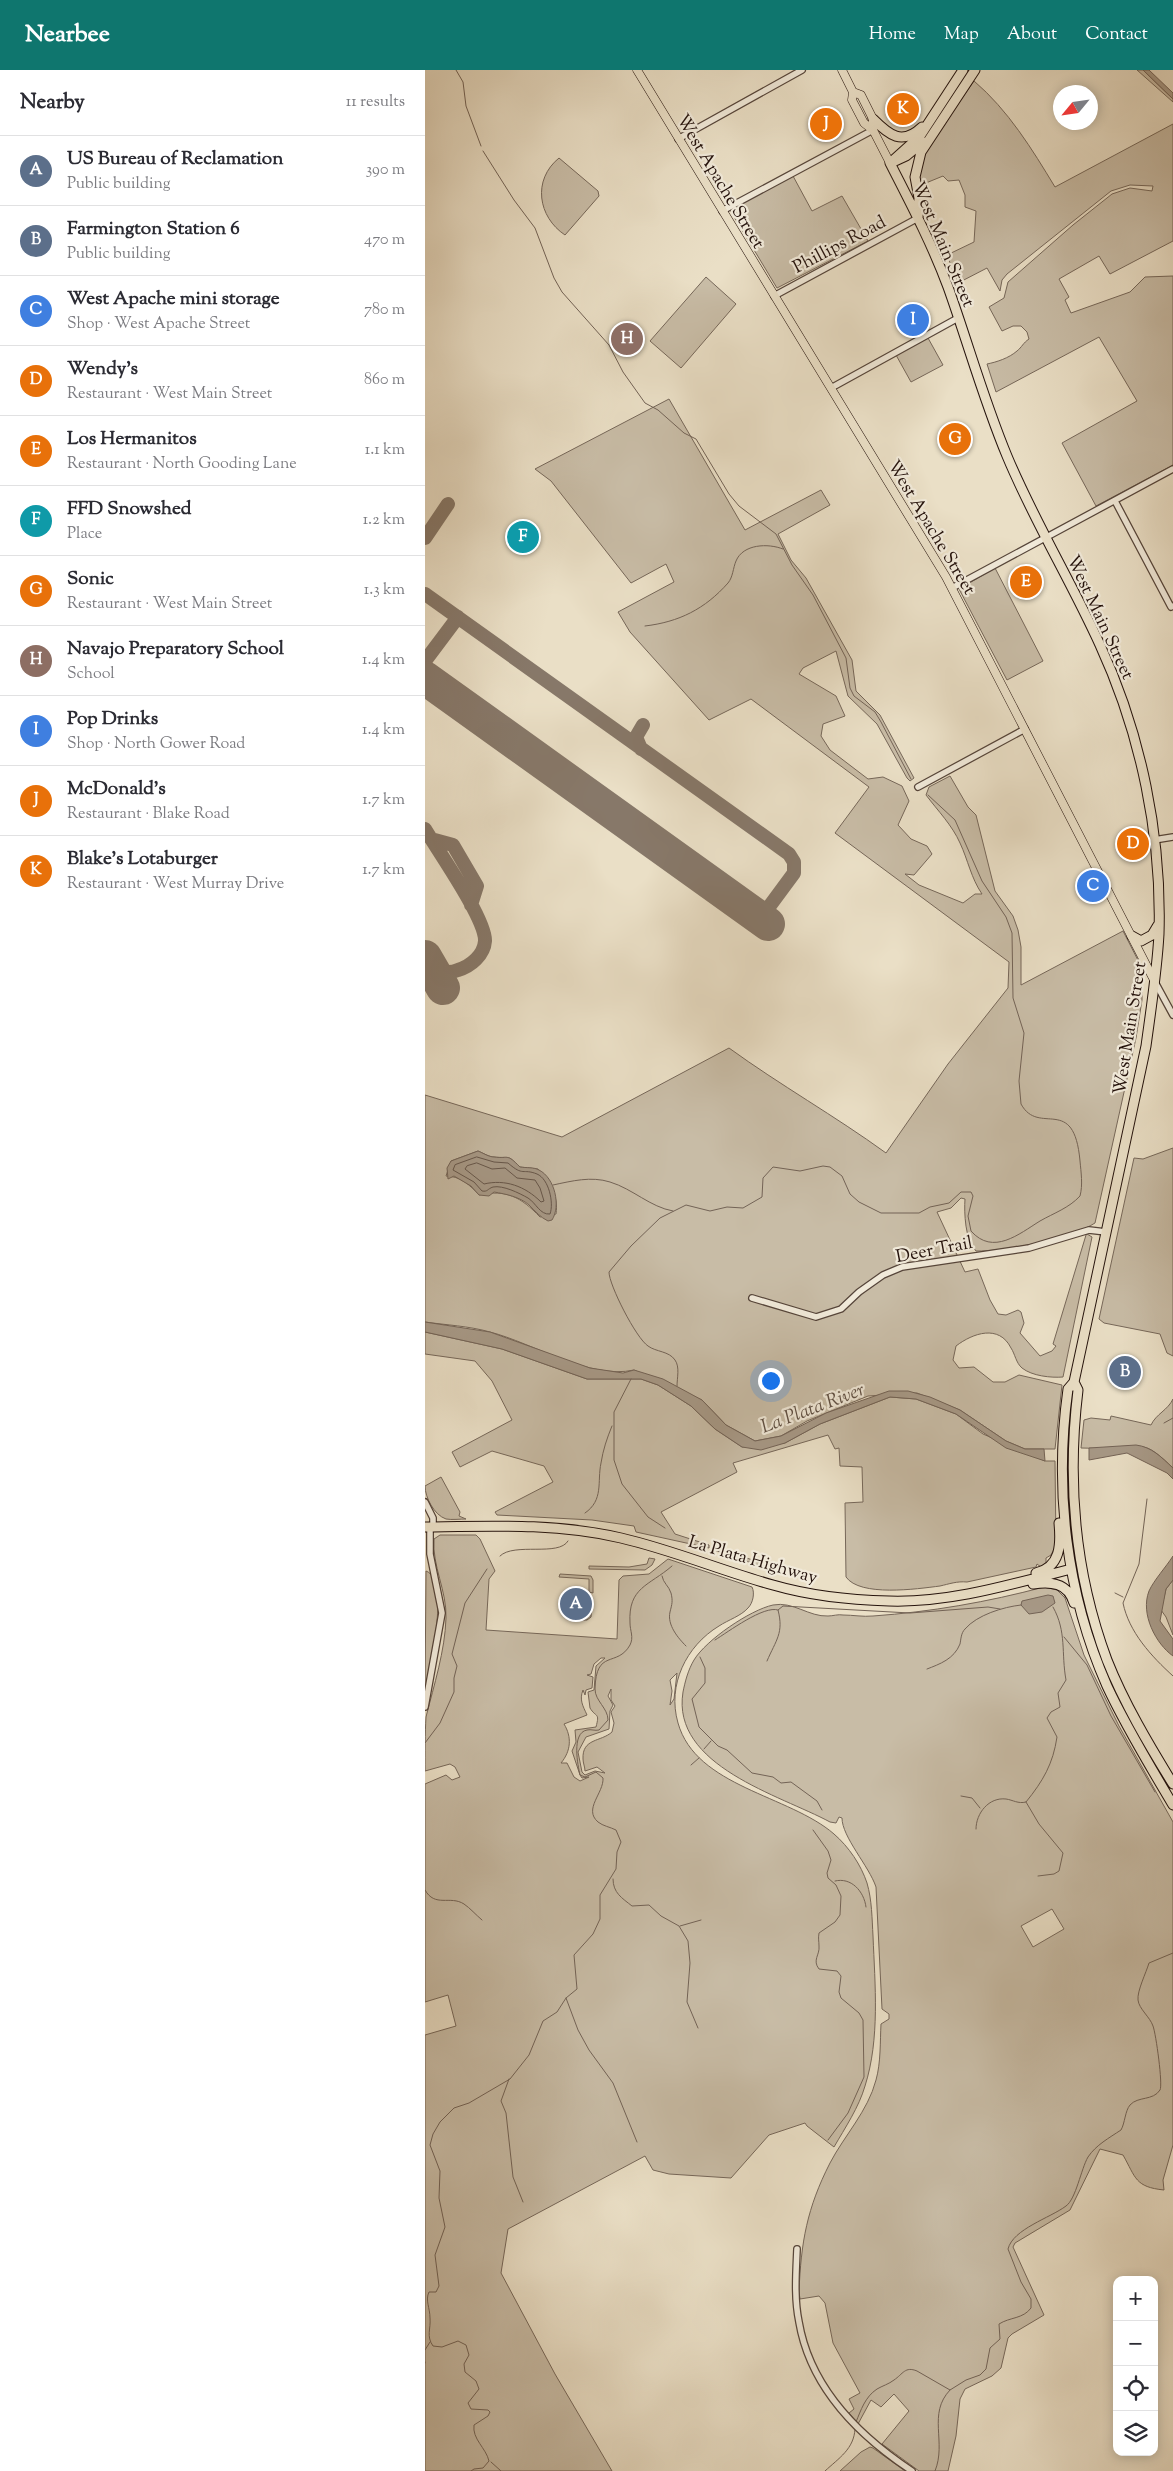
<!DOCTYPE html>
<meta charset="utf-8">
<style>
:root{--surface:#fff;--page:#f7f7f7;--text:#2b2b33;--muted:#7c7c81;--line:#e1e1e2;--accent:#0f766e}
body{margin:0;font-family:"Sorts Mill Goudy",serif;background:var(--page);color:var(--text)}
.controls{position:absolute;right:15px;bottom:15px;display:grid;overflow:hidden;border-radius:10px;box-shadow:0 2px 12px #0003}
.controls button{width:45px;height:45px;display:grid;place-items:center;padding:0;border:0;border-bottom:1px solid var(--line);background:var(--surface);color:var(--text);font:25px sans-serif}
.compass{position:absolute;left:628px;top:15px;width:45px;height:45px;border-radius:50%;background:var(--surface);box-shadow:0 2px 12px #0003;rotate:241deg}
.you{position:absolute;left:345px;top:1310px;width:18px;height:18px;margin:-12px;border:4px solid #fff;border-radius:50%;background:#1a73e8;box-shadow:0 0 0 8px #1a73e833}
.badge{display:grid;place-items:center;width:32px;height:32px;border-radius:50%;background:var(--accent);color:#fff;font-size:16px;font-weight:700}
.pin{position:absolute;translate:-50% -50%;border:2px solid #fff;box-shadow:0 1px 5px #0006}
.list{margin:0;padding:0;list-style:none}
h2{display:flex;justify-content:space-between;align-items:center;height:65px;margin:0;padding:0 20px;font-size:21px}
h2 small{font-size:16px;font-weight:400;color:var(--muted)}
.list li{display:grid;grid-template-columns:32px 1fr auto;gap:15px;align-items:center;box-sizing:border-box;height:70px;padding:0 20px;border-top:1px solid var(--line)}
.list b{display:block;font-size:19px;white-space:nowrap}
.list p{margin:0;font-size:16px;white-space:nowrap;color:var(--muted)}
.list em{font-size:16px;font-style:normal;color:var(--muted)}
.icon{flex:none;width:28px;height:28px;fill:none;stroke:currentColor;stroke-width:2;stroke-linecap:round;stroke-linejoin:round}
.map{position:relative;flex:none;width:748px;height:2401px;overflow:hidden}
header{display:flex;align-items:center;gap:30px;box-sizing:border-box;height:70px;padding:0 25px;background:var(--accent);color:#fff}
header strong{font-size:24px}
nav{display:flex;gap:28px;margin-inline-start:auto;font-size:18px}
main{display:flex}
aside{flex:1;background:var(--surface)}
.map>svg:first-child{display:block}
.green{fill:#c8bca6;stroke:#766759;fill-rule:evenodd}
.water{fill:#a79987;stroke:#736356}
.lines{fill:none;stroke-linecap:round;stroke-linejoin:round}
.shore{stroke:#66564a;stroke-width:1}
.stream{stroke:#736356;stroke-width:1}
.taxiway{stroke:#877869;stroke-width:14}
.runway{stroke:#877869;stroke-width:34}
.minor-casing{stroke:#56453a;stroke-width:8}
.major-casing{stroke:#24120c;stroke-width:9}
.highway-casing{stroke:#24120c;stroke-width:11}
.minor{stroke:#f1eada;stroke-width:5.5}
.major{stroke:#eadfc6;stroke-width:8}
.highway{stroke:#eadfc6;stroke-width:9}
.labels{text-anchor:middle;stroke-width:4.5;stroke-linejoin:round;paint-order:stroke}
.street-label{font-size:18px;fill:#24120c;stroke:#f1eada}
.water-label{font-size:19px;font-style:italic;fill:#5f4f43;stroke:#f1eada}
</style>
<header>
<strong>Nearbee</strong>
<nav><a>Home</a><a>Map</a><a>About</a><a>Contact</a></nav>
</header>
<main>
<aside>
<h2>Nearby<small>11 results</small></h2>
<ul class="list">
<li><span class="badge" style="background:#5c6f8a">A</span><div><b>US Bureau of Reclamation</b><p>Public building</p></div><em>390 m</em></li>
<li><span class="badge" style="background:#5c6f8a">B</span><div><b>Farmington Station 6</b><p>Public building</p></div><em>470 m</em></li>
<li><span class="badge" style="background:#3f7fe0">C</span><div><b>West Apache mini storage</b><p>Shop · West Apache Street</p></div><em>780 m</em></li>
<li><span class="badge" style="background:#e8710a">D</span><div><b>Wendy's</b><p>Restaurant · West Main Street</p></div><em>860 m</em></li>
<li><span class="badge" style="background:#e8710a">E</span><div><b>Los Hermanitos</b><p>Restaurant · North Gooding Lane</p></div><em>1.1 km</em></li>
<li><span class="badge" style="background:#0f9aa8">F</span><div><b>FFD Snowshed</b><p>Place</p></div><em>1.2 km</em></li>
<li><span class="badge" style="background:#e8710a">G</span><div><b>Sonic</b><p>Restaurant · West Main Street</p></div><em>1.3 km</em></li>
<li><span class="badge" style="background:#8d6e63">H</span><div><b>Navajo Preparatory School</b><p>School</p></div><em>1.4 km</em></li>
<li><span class="badge" style="background:#3f7fe0">I</span><div><b>Pop Drinks</b><p>Shop · North Gower Road</p></div><em>1.4 km</em></li>
<li><span class="badge" style="background:#e8710a">J</span><div><b>McDonald's</b><p>Restaurant · Blake Road</p></div><em>1.7 km</em></li>
<li><span class="badge" style="background:#e8710a">K</span><div><b>Blake's Lotaburger</b><p>Restaurant · West Murray Drive</p></div><em>1.7 km</em></li>
</ul>
</aside>
<div class="map">
<svg width="748" height="2401" viewBox="0 0 748 2401">
<rect width="100%" height="100%" fill="#eadfc6"/>
<filter id="stains"><feTurbulence type="fractalNoise" baseFrequency=".004" numOctaves="4"/><feColorMatrix values="0 0 0 0 .2 0 0 0 0 .09 0 0 0 0 .02 0 0 0 .5 -.17"/></filter>
<radialGradient id="worn" r=".72"><stop offset=".6" stop-color="#630" stop-opacity="0"/><stop offset="1" stop-color="#630" stop-opacity=".3"/></radialGradient>
<!-- green -->
<path class="green" d="M712,0H718L748,29V32Z
M549,11C583,40 607,79 630,117L748,54V171L685,204L674,186L634,209L644,227L640,230L646,243L705,222L720,207L748,206V395L671,436L637,373L712,331L674,267L571,322L562,294C572,292 584,288 592,281C597,277 598,273 604,269L602,262L596,256H588L577,261L564,237L579,228L583,212L648,155L687,124L705,118L727,121L728,116L705,115L686,121L582,204L577,210L575,221L562,198L533,213L522,185L549,172L551,141L540,137V125L534,110L523,111L518,106L496,115L494,104L500,81Z
M134,88L173,121L174,126L140,165C113,147 107,110 134,88Z
M368,106L387,141L417,126L443,171L352,218L305,140Z
M281,207L311,234L256,298L225,271Z
M503,268L518,295L486,312L471,285Z
M244,329L320,460L396,420L405,435L353,464L366,490L381,508L427,590L431,621L455,645L489,708L485,711L482,708L452,654L423,626L411,581L378,598L374,604L411,626L420,646L398,654L396,666L405,680L443,709L458,707L477,716L484,731L473,755L486,769L502,776L507,784L489,805L480,804L494,815L538,833L550,824H557C546,808 543,790 535,773C527,755 513,741 501,725L504,717L525,706L543,737L551,745L570,821L588,846L593,860L596,877V915L698,861L717,898V930L711,968L670,1153C647,1168 578,1182 551,1181C540,1171 539,1142 540,1129L536,1128L526,1138L512,1142L540,1202L553,1199L565,1230L573,1244L581,1245L593,1240L596,1242L599,1253L595,1263L615,1286L627,1281L631,1276L628,1274L661,1165L662,1164L667,1167L638,1307C626,1308 607,1306 597,1298C591,1293 590,1284 586,1278C574,1254 548,1263 531,1276L528,1290L534,1298L549,1297L568,1312H580L594,1305L637,1315L630,1379H600L581,1371L535,1340L492,1323L443,1326L382,1351L356,1366L330,1371L301,1355L277,1330L209,1300C165,1310 108,1273 65,1262C44,1256 21,1255 0,1252V1025L137,1067L304,978C355,1015 410,1046 461,1083L523,994L583,918L584,892L410,763L444,717L326,629L284,650L205,562L193,542L249,512L241,494L206,513L126,411L110,399ZM53,1081C58,1083 64,1087 69,1087C85,1089 81,1083 95,1097L113,1099C124,1114 134,1125 131,1144L115,1147C96,1127 81,1119 54,1125C45,1115 35,1106 21,1106L26,1091Z
M570,498L618,591L582,610L534,519Z
M748,1078V1286L742,1283L735,1264L679,1253L674,1249L709,1088L718,1089Z
M0,1262L77,1279L162,1309H216L233,1315L266,1336L290,1359L317,1377L360,1373L395,1354L465,1327L491,1329L531,1344L558,1364L620,1391H630L631,1475L626,1485L621,1488V1494L616,1497L612,1494L611,1497L542,1512C532,1511 524,1514 515,1516C492,1519 435,1527 421,1507L420,1433L438,1432L437,1397L415,1396L414,1378L410,1379L403,1365L308,1393L312,1402L236,1442L250,1464L284,1475V1478L211,1462L209,1456L167,1450L72,1445L70,1442L128,1412L119,1396L67,1381L35,1397L27,1382L87,1350L67,1311L50,1291L0,1284Z
M748,1329V1398C720,1371 720,1376 684,1378C675,1379 665,1378 656,1378L659,1350L666,1348L685,1350L686,1346L726,1355C731,1344 743,1340 748,1329Z
M16,1407L35,1442L34,1446L41,1449C35,1449 27,1450 21,1449C9,1445 0,1427 0,1416Z
M15,1465H51L55,1469L70,1501L64,1509L61,1560L192,1569L194,1510L198,1506L224,1504L243,1489L327,1517C330,1523 328,1533 323,1538C316,1546 303,1550 294,1556C261,1576 242,1615 253,1653C271,1717 364,1725 409,1764C424,1777 436,1795 442,1813C447,1830 447,1849 448,1866C450,1915 455,1969 440,2016C434,2037 420,2058 409,2077L382,2056L380,2053L344,2065L306,2108L244,2104L228,2100L220,2086L83,2159L76,2203L130,2304L187,2401H0V1965L31,1956L23,1925L0,1932V1714L21,1705L27,1710L35,1707L30,1697L25,1694L0,1701C0,1684 0,1663 1,1647C9,1615 20,1581 21,1548C22,1521 7,1496 9,1469ZM176,1588H180L171,1596L169,1620L163,1622L165,1638C171,1648 175,1642 171,1657L150,1660L151,1672L147,1681L155,1705L157,1708L164,1707L155,1711L149,1707L142,1693H136C146,1681 147,1667 139,1654L162,1645C158,1636 154,1630 158,1620L160,1625L161,1620L167,1618L168,1607L162,1605L166,1604L169,1594ZM252,1603L249,1629L245,1635L247,1621L245,1610ZM186,1619V1630L190,1636L186,1642L189,1653L187,1662C176,1672 157,1668 158,1689C158,1693 160,1697 160,1701L172,1697L180,1703L170,1701L160,1705L157,1702L153,1682L161,1667L184,1659L185,1641L188,1635L183,1626Z
M290,1477L339,1494L338,1497L289,1480Z
M224,1488L230,1489L227,1495L220,1500L164,1499V1496L204,1497L222,1494Z
M1,1501C26,1510 4,1603 0,1624Z
M135,1504L166,1506L168,1510V1523L164,1522V1509L134,1507Z
M748,1510V1565L741,1547L736,1540L741,1519Z
M619,1517L632,1520L640,1528L659,1585L694,1656L748,1752V2075L738,2110L739,2120C710,2117 711,2108 698,2085L675,2079L645,2140L590,2173L588,2177L619,2245L587,2264L583,2268L576,2298L567,2306L540,2319L535,2329L531,2366L523,2401H494L457,2374L484,2341L469,2324L456,2337L446,2330L433,2354L424,2343L429,2339L424,2329L435,2323L408,2273L400,2233L394,2226L375,2229L374,2222C376,2172 382,2138 405,2093C419,2066 443,2041 451,2010C456,1992 455,1972 456,1954L464,1949V1944L457,1939L451,1817C444,1796 417,1767 417,1748L414,1747L411,1753L405,1752C355,1725 246,1696 258,1622C260,1612 263,1600 269,1590C281,1570 325,1540 348,1535C368,1531 384,1547 403,1546C408,1546 413,1544 418,1545C428,1545 438,1547 448,1546C505,1542 563,1532 619,1517ZM627,1839L639,1859L608,1877L596,1856Z
M163,1532H167L166,1547L162,1550H150L151,1546H162Z
M445,2377L448,2378L480,2401H415L436,2382Z"/>
<!-- water -->
<path class="water" d="M718,0H724L748,23V29Z
M53,1081C58,1083 64,1087 69,1087C85,1089 81,1083 95,1097C101,1098 109,1097 114,1100C130,1108 136,1136 127,1150L123,1151C115,1147 111,1142 104,1135C95,1127 81,1124 69,1122L64,1126L54,1125L46,1116L29,1106L23,1109L22,1098L26,1091Z
M0,1252L65,1262L165,1298L198,1303L209,1300L238,1309L277,1330L301,1355L330,1371L356,1366L401,1343L464,1321H483L505,1327L535,1340L581,1371L600,1379H619L620,1391L581,1378L531,1344L491,1329L465,1327L395,1354L360,1373L336,1380L317,1377L290,1359L266,1336L233,1315L216,1309H162L77,1279L0,1262Z
M711,1375C727,1377 736,1387 748,1398V1409L742,1403L702,1383L664,1390V1378Z
M748,1486V1510L741,1519L735,1551L748,1569V1586C731,1574 715,1544 724,1521C729,1510 741,1497 748,1486Z
M623,1525L628,1526L630,1533L617,1542L604,1544L596,1535L597,1531Z"/>
<g class="lines">
<!-- shore -->
<path class="shore" d="M52,1087L69,1092L83,1093C99,1107 97,1098 112,1104C124,1109 129,1133 125,1144C115,1145 111,1133 103,1128C94,1123 78,1115 68,1117C62,1119 63,1122 57,1121L49,1112L28,1100L30,1095Z
M52,1093L67,1099L80,1098L92,1108L110,1110L115,1118L119,1131L116,1132C100,1116 80,1109 59,1114L40,1099L42,1096Z"/>
<!-- stream -->
<path class="stream" d="M31,0L38,12L41,36L56,76
M58,81L89,130L110,158L129,208L137,222L184,275L198,302L220,333L233,340L259,363L271,369L304,424L314,436L351,464L367,495L388,525L421,588L425,618L429,626L450,642L456,652L486,709
M220,556C254,552 280,539 303,513C308,507 308,498 311,491C318,474 343,473 358,479
M128,1115C147,1111 166,1106 185,1112C208,1119 225,1137 248,1141
M206,1309L189,1342V1390L197,1414L223,1447L240,1458
M252,1316C252,1308 255,1297 250,1290C244,1281 231,1282 223,1276C211,1268 184,1215 184,1202L206,1176L235,1148L261,1135L285,1141L302,1137L318,1138L337,1127L338,1108L348,1097L375,1101L398,1096L405,1097L417,1106L425,1124L434,1132L456,1143H494L505,1137L524,1133L536,1122H546L548,1126L543,1146L546,1161C568,1186 594,1164 615,1151C629,1143 644,1138 655,1126C658,1115 656,1102 655,1091C649,1023 614,1067 596,1034L594,1011L599,963L588,928L587,863L581,847L557,811L530,750L503,725
M739,1353L748,1348
M722,1429L714,1494L698,1533C704,1562 726,1586 748,1606
M160,1443C179,1430 172,1412 176,1393C178,1380 182,1368 187,1356
M75,1486C89,1472 134,1487 143,1471
M237,1506C238,1513 244,1516 246,1523C248,1531 247,1534 245,1542C242,1555 253,1568 261,1576
M690,1523L698,1527
M639,1567L662,1595L686,1646L730,1722
M290,1570C303,1562 339,1535 353,1540
M275,1587L280,1598V1613L267,1629L274,1657L293,1676L302,1680L327,1703L348,1707L356,1713L366,1712L392,1731L397,1740
M342,1591C351,1570 359,1563 353,1540L358,1536L485,1543L563,1537L575,1539
M502,1599C515,1594 529,1589 535,1574C536,1569 536,1563 540,1559C552,1545 578,1537 596,1535
M0,1673L15,1653L29,1622V1608L32,1596L27,1584L40,1533L62,1499
M279,1679L286,1671
M266,1695L274,1688
M536,1726L547,1728L555,1738
M601,1732L614,1754L638,1783L634,1801L629,1804L613,1806
M551,1759C551,1743 564,1727 581,1729C588,1730 593,1734 601,1732C618,1711 628,1694 632,1667L622,1648L626,1642L635,1637L633,1623L641,1610C636,1583 642,1562 628,1537
M388,1760L403,1781L406,1790L402,1803L403,1808L411,1815L416,1826L415,1845L410,1852L394,1863C393,1869 394,1871 394,1876C395,1885 387,1890 394,1899L412,1901L416,1906L414,1922L416,1928L434,1943L438,1950L439,2007L423,2043L403,2070
M188,1809C188,1823 197,1828 207,1836L224,1835L236,1846L254,1856L263,1871L265,1893L262,1932L273,1958
M410,1811C426,1807 439,1821 441,1837
M0,1820C10,1838 25,1825 39,1834C45,1838 51,1845 57,1850
M255,1856L276,1850
M141,1928L153,1960L164,1980L188,2013L212,2072
M84,2009L76,2031L81,2043L88,2107L98,2132
M0,2280L5,2272
M0,2292V2293
M431,2352C436,2340 440,2327 452,2319C457,2316 464,2314 469,2310C478,2304 480,2296 492,2301L525,2320L541,2310L555,2305L561,2299L565,2278L575,2269L574,2254C585,2247 598,2249 606,2238V2229L596,2212L583,2179C588,2159 625,2148 641,2136C651,2129 656,2099 663,2087C671,2075 684,2068 696,2060C700,2053 700,2041 705,2035C713,2026 728,2031 735,2020C738,2015 731,1964 728,1956C725,1947 714,1939 713,1930C712,1921 721,1903 724,1893L748,1883
M66,2392L76,2401
M46,2401L49,2399L58,2398L64,2391C61,2378 47,2369 49,2355L63,2346L65,2342L63,2340L46,2339L43,2333L54,2319L51,2311L40,2302L39,2294L44,2285L41,2275L33,2271L17,2277L8,2276C1,2266 6,2259 5,2248C5,2238 0,2230 4,2222H11L14,2216L10,2185L20,2157L14,2128L15,2101L5,2075L8,2064L15,2052L29,2038L44,2033L85,2009L104,1985L118,1951L132,1942L141,1928L152,1919L149,1885L168,1864L175,1849V1825L191,1799L192,1782L196,1772L191,1760C185,1757 178,1756 173,1752C158,1739 179,1723 178,1708L171,1702L160,1707L155,1705C153,1696 146,1663 162,1660C166,1659 170,1661 174,1660L183,1650C183,1638 170,1631 170,1619C171,1578 192,1598 205,1575C209,1567 205,1561 205,1553C203,1517 224,1516 247,1496
M400,2401C414,2388 429,2379 430,2359
M510,2401C522,2372 502,2344 525,2320"/>
<!-- taxiway -->
<path class="taxiway" d="M0,468L23,434
M0,524L364,784L369,792V803L335,849
M0,591L33,547
M216,679L211,667L218,655
M0,759C13,781 61,849 60,871C59,885 46,896 33,900C18,906 9,898 0,887
M6,769L28,775L52,816L46,835"/>
<!-- runway -->
<path class="runway" d="M0,608L343,854
M0,887L18,918"/>
<defs>
<path id="minor" d="M253,69L377,0
M297,141L448,60
M349,226L493,148
M406,318L533,248
M690,431L746,537L748,536
M527,518L748,399
M493,717L600,659
M729,770L748,767
M730,912L748,945
M327,1228L391,1247L416,1239L434,1222L458,1205L477,1197L604,1178L664,1160L681,1162
M0,1432L8,1448V1457
M0,1637L17,1543L5,1484V1457
M372,2179C371,2203 369,2228 374,2252C385,2317 434,2366 487,2401"/>
<path id="major" d="M212,0L521,507L729,910
M417,0L428,22L436,25L448,49V60L465,93
M428,22L427,30L439,53L448,60"/>
<path id="highway" d="M448,49C464,65 477,76 497,57
M468,92L481,86L498,72
M465,93C486,134 507,174 523,217C543,273 559,331 582,386C609,451 646,511 675,575C716,664 737,766 734,864C732,901 726,939 721,976L649,1312L643,1319C629,1419 641,1523 682,1616C701,1657 725,1696 748,1735
M465,93L495,66L538,0
M493,148L494,128L490,107L496,82L550,0
M707,866L716,871L727,865L733,855
M649,1312L653,1320C642,1411 650,1504 682,1590C699,1633 724,1675 748,1714
M0,1457C66,1456 132,1453 196,1468C248,1480 297,1501 348,1515C386,1526 425,1530 464,1531C526,1533 587,1514 646,1499
M611,1503C636,1497 636,1474 634,1453
M608,1514C626,1511 643,1513 649,1533"/>
</defs>
<!-- minor casing -->
<use href="#minor" class="minor-casing"/>
<!-- major casing -->
<use href="#major" class="major-casing"/>
<!-- highway casing -->
<use href="#highway" class="highway-casing"/>
<!-- minor -->
<use href="#minor" class="minor"/>
<!-- major -->
<use href="#major" class="major"/>
<!-- highway -->
<use href="#highway" class="highway"/>
</g>
<g class="labels">
<!-- street labels -->
<g class="street-label">
<text transform="translate(296 111) rotate(59)" y="6">West Apache Street</text>
<text transform="translate(414 174) rotate(-28)" y="6">Phillips Road</text>
<text transform="translate(519 174) rotate(67)" y="6">West Main Street</text>
<text transform="translate(507 457) rotate(59)" y="6">West Apache Street</text>
<text transform="translate(676 547) rotate(65)" y="6">West Main Street</text>
<text transform="translate(704 958) rotate(-81)" y="6">West Main Street</text>
<text transform="translate(509 1179) rotate(-11)" y="6">Deer Trail</text>
<text transform="translate(328 1489) rotate(16)" y="6">La Plata Highway</text>
</g>
<!-- water labels -->
<g class="water-label">
<text transform="translate(387 1337) rotate(-21)" y="7">La Plata River</text>
</g>
</g>
<rect width="100%" height="100%" filter="url(#stains)"/>
<rect width="100%" height="100%" fill="url(#worn)"/>
</svg>
<div class="controls">
<button>+</button>
<button>−</button>
<button><svg class="icon" aria-label="locate" viewBox="0 0 24 24"><circle cx="12" cy="12" r="6"/><path d="M12 2v4M12 18v4M2 12h4M18 12h4"/></svg></button>
<button><svg class="icon" aria-label="layers" viewBox="0 0 24 24"><path d="M12 4l9 5-9 5-9-5zM3 14l9 5 9-5"/></svg></button>
</div>
<svg class="compass" viewBox="-18 -18 36 36"><path d="M0-13l5 13h-10z" fill="#e53935"/><path d="M0 13l5-13h-10z" fill="#7c7c81"/></svg>
<div class="you"></div>
<div class="pin badge" style="left:151px;top:1534px;background:#5c6f8a">A</div>
<div class="pin badge" style="left:700px;top:1302px;background:#5c6f8a">B</div>
<div class="pin badge" style="left:668px;top:816px;background:#3f7fe0">C</div>
<div class="pin badge" style="left:708px;top:774px;background:#e8710a">D</div>
<div class="pin badge" style="left:601px;top:512px;background:#e8710a">E</div>
<div class="pin badge" style="left:98px;top:467px;background:#0f9aa8">F</div>
<div class="pin badge" style="left:530px;top:369px;background:#e8710a">G</div>
<div class="pin badge" style="left:202px;top:269px;background:#8d6e63">H</div>
<div class="pin badge" style="left:488px;top:250px;background:#3f7fe0">I</div>
<div class="pin badge" style="left:401px;top:54px;background:#e8710a">J</div>
<div class="pin badge" style="left:478px;top:39px;background:#e8710a">K</div>
</div>
</main>
